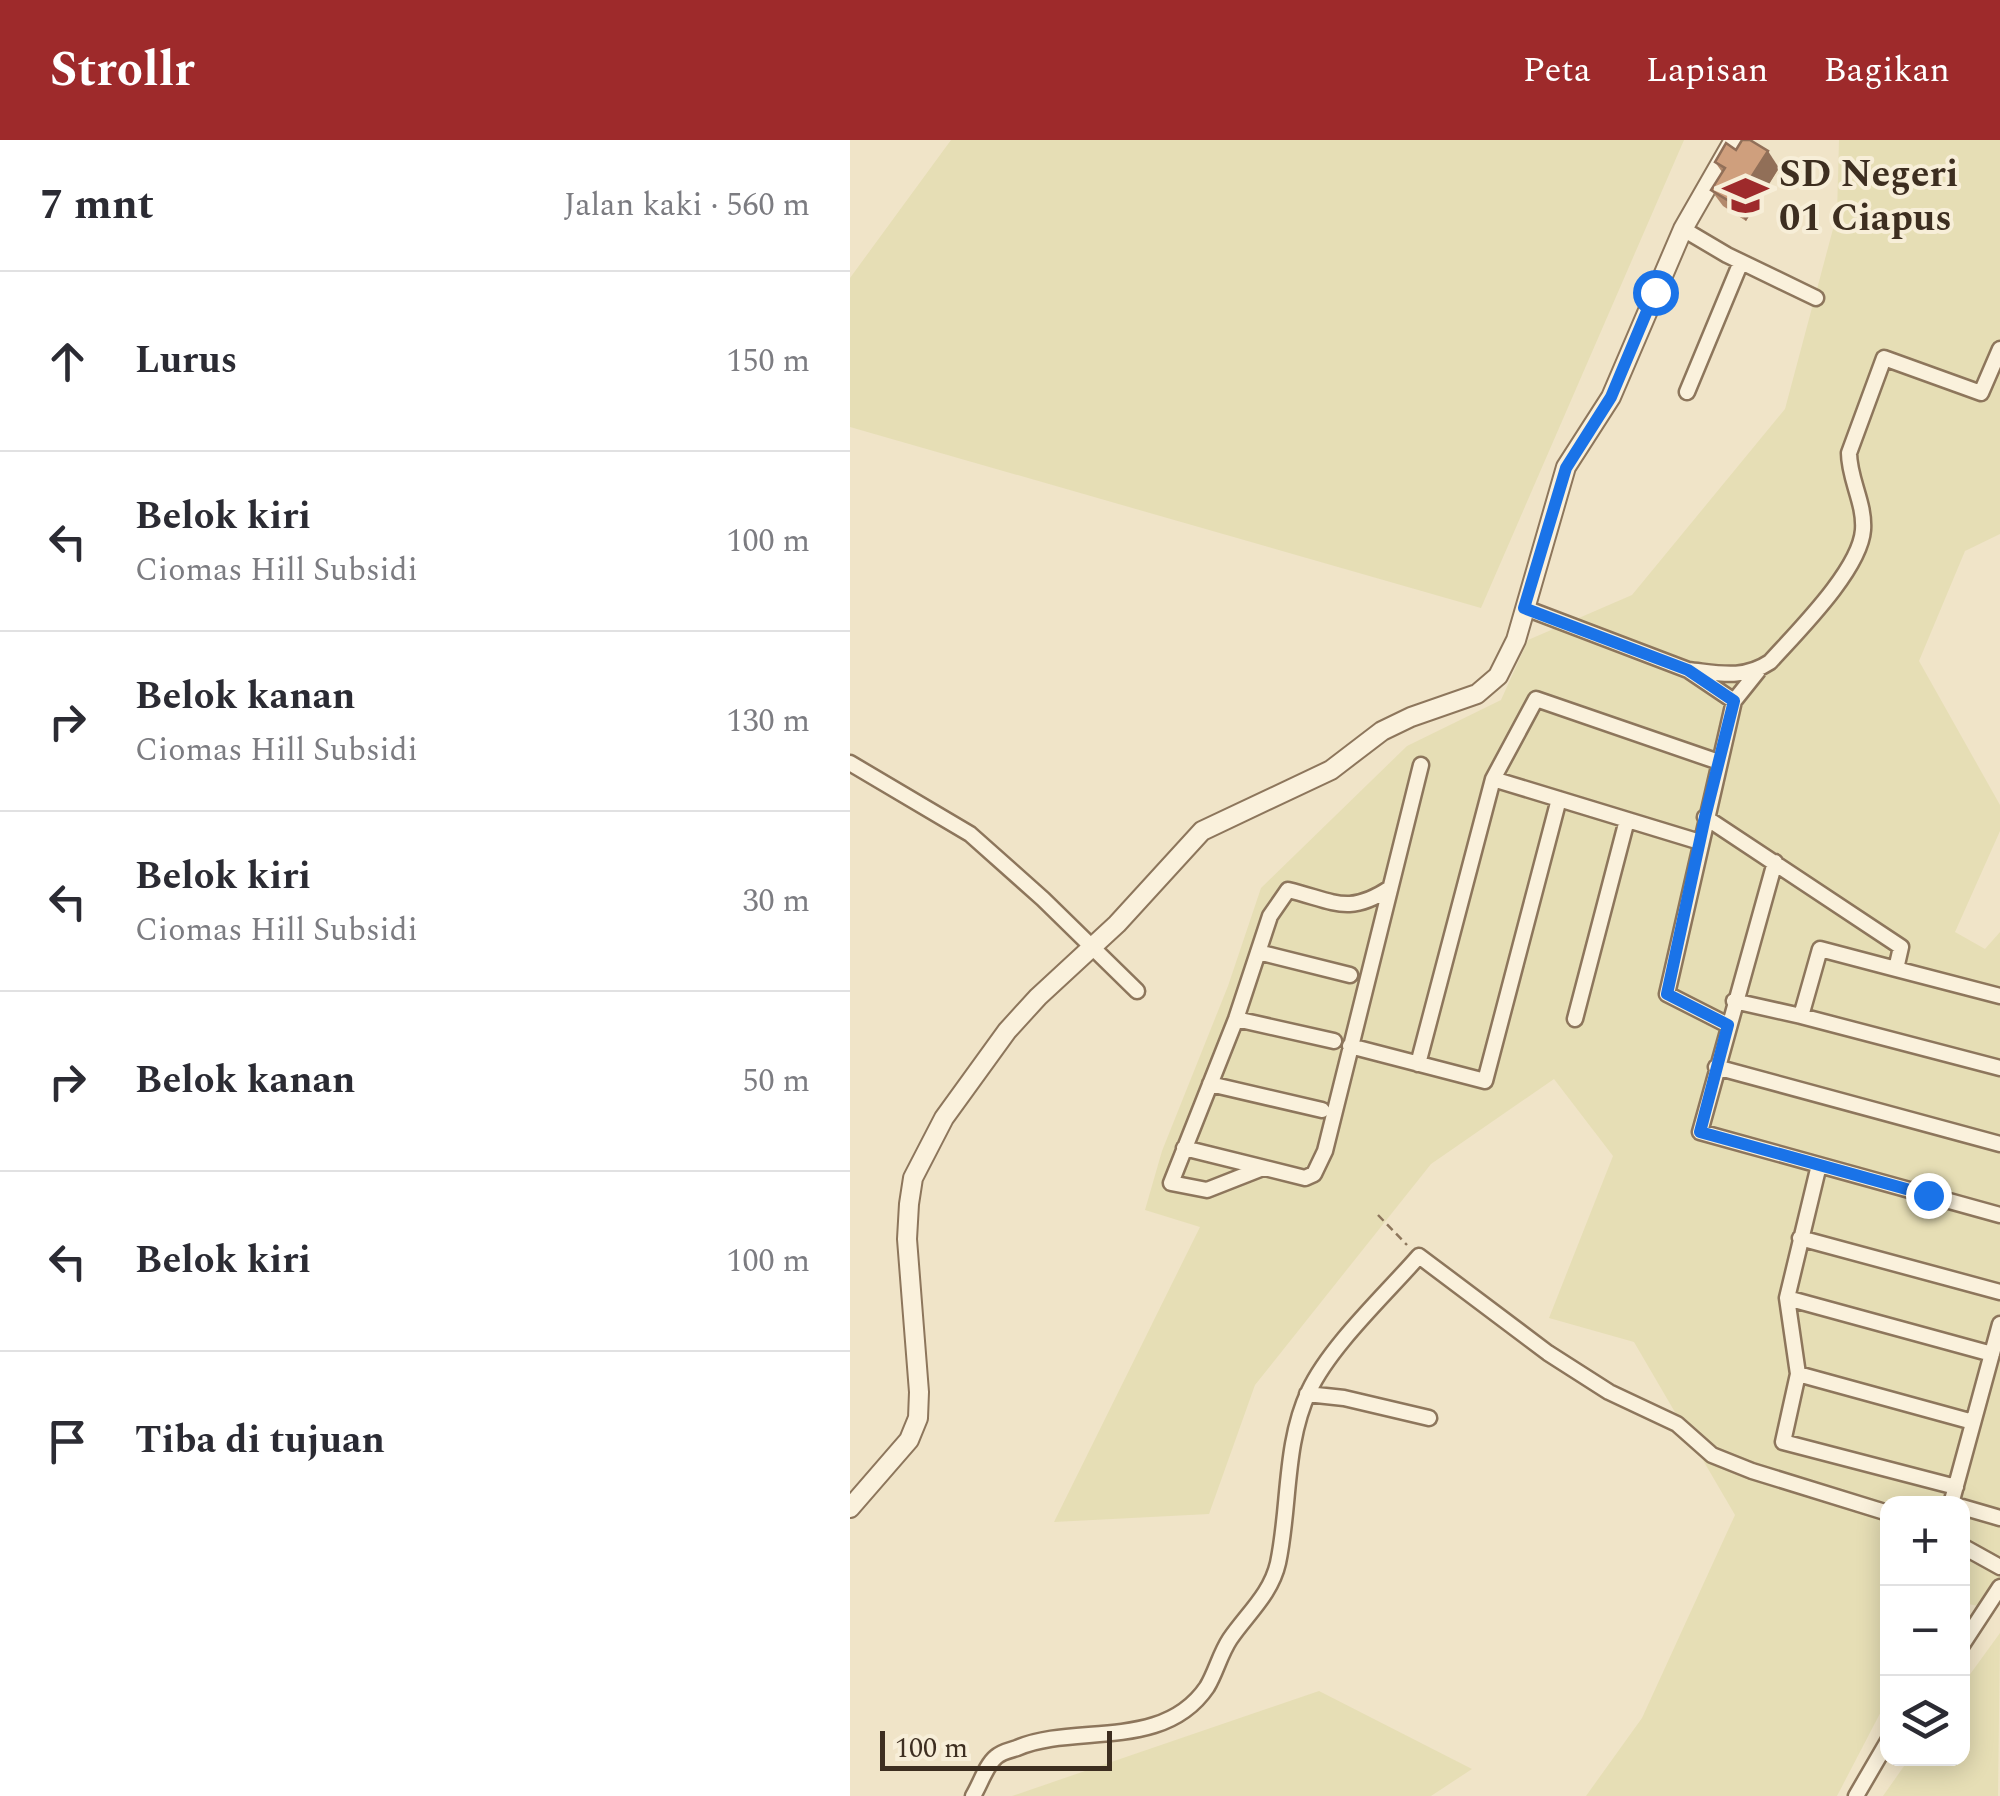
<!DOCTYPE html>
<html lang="id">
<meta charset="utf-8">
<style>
:root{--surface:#fff;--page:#f2f2f3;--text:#2b2b33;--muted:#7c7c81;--line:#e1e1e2;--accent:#9e2a2b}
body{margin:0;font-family:Spectral,serif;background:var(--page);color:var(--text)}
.controls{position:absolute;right:30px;bottom:30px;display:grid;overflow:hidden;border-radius:20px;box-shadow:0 5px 25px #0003}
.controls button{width:90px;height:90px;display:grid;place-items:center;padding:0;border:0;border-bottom:2px solid var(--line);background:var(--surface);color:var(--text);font:50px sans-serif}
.scale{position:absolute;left:30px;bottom:25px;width:232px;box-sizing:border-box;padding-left:10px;border:5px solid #3d2e20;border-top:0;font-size:28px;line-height:35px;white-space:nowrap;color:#3d2e20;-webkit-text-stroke:8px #f7eed8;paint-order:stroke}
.stop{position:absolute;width:30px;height:30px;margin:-22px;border:8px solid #1a73e8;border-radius:50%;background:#fff}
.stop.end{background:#1a73e8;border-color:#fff;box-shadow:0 2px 10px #0008}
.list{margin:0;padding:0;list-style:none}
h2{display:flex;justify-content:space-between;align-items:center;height:130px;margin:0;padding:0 40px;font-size:42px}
h2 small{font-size:32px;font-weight:400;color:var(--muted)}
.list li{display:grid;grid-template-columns:65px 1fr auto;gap:30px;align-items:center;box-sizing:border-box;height:180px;padding:0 40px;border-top:2px solid var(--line)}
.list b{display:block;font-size:38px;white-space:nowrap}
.list p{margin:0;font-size:32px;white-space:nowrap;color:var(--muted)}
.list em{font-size:32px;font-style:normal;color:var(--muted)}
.icon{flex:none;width:55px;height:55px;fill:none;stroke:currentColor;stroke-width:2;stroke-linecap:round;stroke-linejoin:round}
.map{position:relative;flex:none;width:1150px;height:1656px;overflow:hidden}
header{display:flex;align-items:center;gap:60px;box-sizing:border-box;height:140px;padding:0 50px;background:var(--accent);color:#fff}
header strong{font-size:48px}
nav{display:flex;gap:55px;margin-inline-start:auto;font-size:35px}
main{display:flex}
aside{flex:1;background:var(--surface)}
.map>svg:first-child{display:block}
.farmland{fill:#e6deb5}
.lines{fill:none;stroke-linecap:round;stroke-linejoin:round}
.minor-casing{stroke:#8d765c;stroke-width:19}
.tertiary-casing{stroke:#8d765c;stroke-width:22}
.path{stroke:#8d765c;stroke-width:2.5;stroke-dasharray:8 5;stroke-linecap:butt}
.minor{stroke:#faf1dc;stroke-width:14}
.tertiary{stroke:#faf1dc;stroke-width:18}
.wall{fill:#b2896c}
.shaded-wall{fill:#916f58}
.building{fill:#cf9f7d;stroke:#916f58;stroke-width:2.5}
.route{stroke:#1a73e8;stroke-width:12}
.labels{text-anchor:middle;stroke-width:8;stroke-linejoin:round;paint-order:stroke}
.poi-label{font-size:38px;font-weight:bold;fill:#3d2e20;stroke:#f7eed8;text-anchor:start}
</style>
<header>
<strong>Strollr</strong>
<nav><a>Peta</a><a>Lapisan</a><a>Bagikan</a></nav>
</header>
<main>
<aside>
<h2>7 mnt<small>Jalan kaki · 560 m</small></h2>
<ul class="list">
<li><svg class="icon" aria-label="ahead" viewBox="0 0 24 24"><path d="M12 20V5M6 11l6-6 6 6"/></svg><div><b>Lurus</b></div><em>150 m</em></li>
<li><svg class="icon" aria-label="left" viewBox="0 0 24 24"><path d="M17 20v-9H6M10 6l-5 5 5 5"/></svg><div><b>Belok kiri</b><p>Ciomas Hill Subsidi</p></div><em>100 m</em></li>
<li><svg class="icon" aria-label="right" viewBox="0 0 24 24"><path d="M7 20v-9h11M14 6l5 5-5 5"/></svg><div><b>Belok kanan</b><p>Ciomas Hill Subsidi</p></div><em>130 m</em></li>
<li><svg class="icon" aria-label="left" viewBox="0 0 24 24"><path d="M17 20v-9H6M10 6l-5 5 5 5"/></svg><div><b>Belok kiri</b><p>Ciomas Hill Subsidi</p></div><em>30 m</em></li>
<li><svg class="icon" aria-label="right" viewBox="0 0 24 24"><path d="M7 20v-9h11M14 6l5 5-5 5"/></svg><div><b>Belok kanan</b></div><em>50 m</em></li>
<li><svg class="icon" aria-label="left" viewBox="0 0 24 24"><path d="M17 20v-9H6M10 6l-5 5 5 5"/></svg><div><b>Belok kiri</b></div><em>100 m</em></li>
<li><svg class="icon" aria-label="arrive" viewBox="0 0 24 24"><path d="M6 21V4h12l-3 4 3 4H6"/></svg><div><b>Tiba di tujuan</b></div></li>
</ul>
</aside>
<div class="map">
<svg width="1150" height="1656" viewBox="0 0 1150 1656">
<rect width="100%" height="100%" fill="#f0e4c8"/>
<!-- farmland -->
<path class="farmland" d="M101,0H834L631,468L0,287V138Z
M989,0H1150V394L1115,411L1069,521L1150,665V691L1105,792L1135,809L1150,792V1463L1144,1469L1113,1463L1112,1364H1038L1037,1446H1030L1037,1450V1560L987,1656H736L792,1578L885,1375L784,1202L699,1178L763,1016L704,939L581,1024L405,1245L359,1374L204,1382L350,1087L295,1070L312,1011L378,846L411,748L557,606L651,560L678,500L782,455L935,269L987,74Z
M1150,1493L1148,1656H1033L1059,1619L1112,1618L1113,1544Z
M469,1551L622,1629L581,1656H162Z"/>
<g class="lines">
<defs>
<path id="minor" d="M833,89L877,115L966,158
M837,252L891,122
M675,468L838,530L884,561
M838,530C868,533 893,540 920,522C947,492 1010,430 1013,390C1015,363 999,339 999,313L1034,218L1131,253L1150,209
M0,623L120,694L193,759L287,851
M643,639L850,702
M855,677L1051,807L1046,829L970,809L951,876L1150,928
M925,722L850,992L1150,1075
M408,812L500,835
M1046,829L1150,856
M884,861L951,876
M386,879L484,901
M725,879L777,680
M878,885L817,854L884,561L908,531
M500,906L635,941L709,659
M568,924L643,639L686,559L869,622
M866,927L1150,1004
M360,944L472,970
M334,1008L455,1038L464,1034L475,1011L571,625
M969,1025L937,1158L948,1234L933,1302L1106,1347
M413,1028L357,1050L321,1043L386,879L420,776L438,750C484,761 498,776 540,748
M950,1098L1150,1152
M937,1158L1142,1214
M948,1234L1123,1282
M457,1254L494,1258L579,1278
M1101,1364L1150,1184
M1112,1367L1150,1378
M1112,1406L1150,1427
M1112,1505L1150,1447
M123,1656C130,1645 136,1625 146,1617C151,1612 161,1610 167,1608C224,1583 313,1612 357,1547C366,1532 370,1514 380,1499C397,1474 421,1454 428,1423C440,1367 434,1304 459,1251C480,1206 535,1155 569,1116L698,1213L759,1252L827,1284L862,1315L902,1331L1038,1373
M1006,1656L1038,1601"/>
<path id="tertiary" d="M0,1368L59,1300L68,1278L69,1252L57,1099L59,1064L63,1038L94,978L157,891L188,857L267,784L352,691L481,630L532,591L561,577L627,554L648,536L666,500L716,327L761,257L833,89L884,0"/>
</defs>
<!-- minor casing -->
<use href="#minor" class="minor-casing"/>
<!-- tertiary casing -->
<use href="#tertiary" class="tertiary-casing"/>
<!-- path -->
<path class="path" d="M528,1075L557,1105"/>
<!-- minor -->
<use href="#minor" class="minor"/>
<!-- tertiary -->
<use href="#tertiary" class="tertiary"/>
</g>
<!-- wall -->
<path class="wall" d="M865,22L929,28L896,81L873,66L861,50L872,32Z"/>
<!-- shaded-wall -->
<path class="shaded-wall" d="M918,11L929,28L896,81L884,64Z"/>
<!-- building -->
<path class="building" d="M892,0H900L918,11L884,64L861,50L875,28L865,22L876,3L886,10Z"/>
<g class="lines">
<!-- route -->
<path class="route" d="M805,152L761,257L716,328L674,468L838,530L884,561L855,677L817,854L878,885L850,992L1078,1055"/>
</g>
<!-- icons -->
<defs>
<symbol id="school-bare" viewBox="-9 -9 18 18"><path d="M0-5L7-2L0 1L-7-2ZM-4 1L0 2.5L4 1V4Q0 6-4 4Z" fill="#9e2a2b" stroke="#f7eed8" stroke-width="2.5" paint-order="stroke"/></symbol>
</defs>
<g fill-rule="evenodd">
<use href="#school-bare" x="864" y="24" width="63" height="63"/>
</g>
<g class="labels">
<!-- poi labels -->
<g class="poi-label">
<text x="929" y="46">SD Negeri<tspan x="929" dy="44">01 Ciapus</tspan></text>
</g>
</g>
</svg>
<div class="controls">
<button>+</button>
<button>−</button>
<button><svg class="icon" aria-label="layers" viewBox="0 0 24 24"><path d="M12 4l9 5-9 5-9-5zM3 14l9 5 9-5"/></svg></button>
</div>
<div class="scale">100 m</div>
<div class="stop" style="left:805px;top:152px"></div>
<div class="stop end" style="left:1078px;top:1055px"></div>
</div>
</main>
